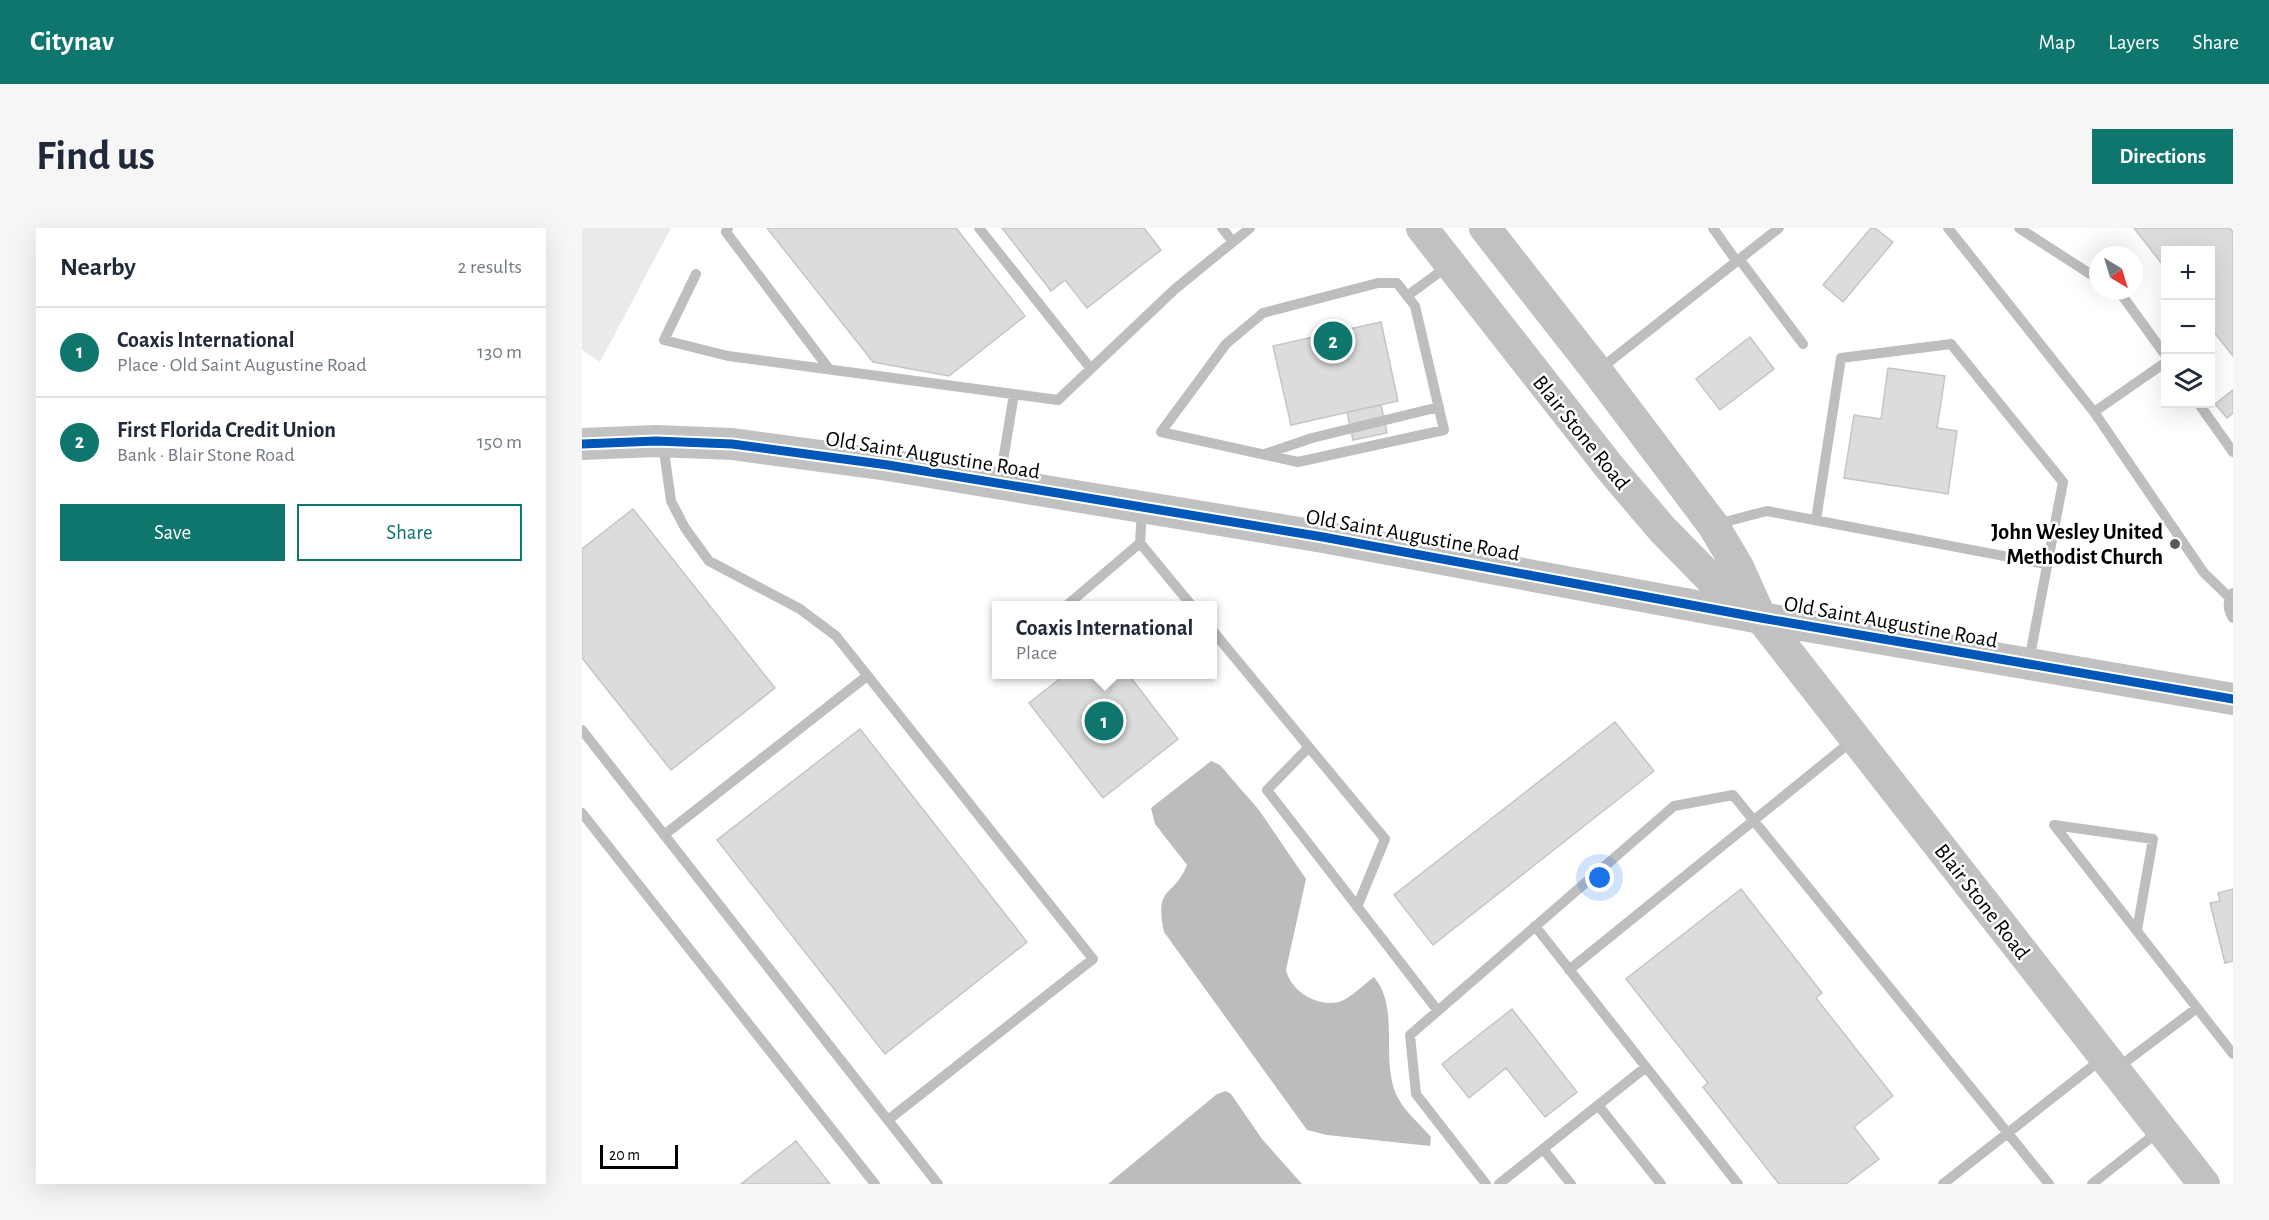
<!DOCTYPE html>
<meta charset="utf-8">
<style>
:root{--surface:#fff;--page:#f6f6f7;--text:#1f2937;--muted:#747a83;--line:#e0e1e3;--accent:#0f766e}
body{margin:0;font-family:"Alegreya Sans",sans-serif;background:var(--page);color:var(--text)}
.controls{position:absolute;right:18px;top:18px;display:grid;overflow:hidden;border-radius:0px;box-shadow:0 6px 24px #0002}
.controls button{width:54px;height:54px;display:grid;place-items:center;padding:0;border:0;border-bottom:2px solid var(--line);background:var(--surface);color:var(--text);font:30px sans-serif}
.compass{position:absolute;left:1507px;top:18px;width:54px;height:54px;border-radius:50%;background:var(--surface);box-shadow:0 6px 24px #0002;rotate:142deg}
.scale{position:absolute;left:18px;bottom:15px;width:78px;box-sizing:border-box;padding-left:6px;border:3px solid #000;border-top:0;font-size:16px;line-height:21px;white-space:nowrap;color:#000;-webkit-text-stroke:4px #fff;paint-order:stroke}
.you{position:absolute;left:1018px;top:650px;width:21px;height:21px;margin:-15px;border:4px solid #fff;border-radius:50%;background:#1a73e8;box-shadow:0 0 0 9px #1a73e833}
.badge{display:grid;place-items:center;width:39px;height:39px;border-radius:50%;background:var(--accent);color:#fff;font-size:20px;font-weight:700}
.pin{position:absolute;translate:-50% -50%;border:3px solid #fff;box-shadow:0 2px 6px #0006}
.popup{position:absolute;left:410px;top:373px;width:225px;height:78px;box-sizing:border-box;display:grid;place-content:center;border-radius:0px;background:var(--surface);filter:drop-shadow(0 2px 4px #0005);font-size:20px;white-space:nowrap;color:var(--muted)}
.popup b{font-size:22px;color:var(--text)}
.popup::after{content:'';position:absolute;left:50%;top:100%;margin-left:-12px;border:12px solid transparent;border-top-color:var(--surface)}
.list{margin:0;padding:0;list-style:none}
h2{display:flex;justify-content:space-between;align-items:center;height:78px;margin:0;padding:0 24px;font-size:26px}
h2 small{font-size:20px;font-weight:400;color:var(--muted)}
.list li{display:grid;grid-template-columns:39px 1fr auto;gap:18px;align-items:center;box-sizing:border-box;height:90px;padding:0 24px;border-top:2px solid var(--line)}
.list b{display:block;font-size:22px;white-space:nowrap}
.list p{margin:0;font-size:20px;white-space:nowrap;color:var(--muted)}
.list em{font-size:20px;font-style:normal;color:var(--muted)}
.actions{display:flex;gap:12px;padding:18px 24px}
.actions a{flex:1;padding:14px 0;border:2px solid var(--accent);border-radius:0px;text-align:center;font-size:21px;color:var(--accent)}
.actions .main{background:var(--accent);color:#fff}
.icon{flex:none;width:33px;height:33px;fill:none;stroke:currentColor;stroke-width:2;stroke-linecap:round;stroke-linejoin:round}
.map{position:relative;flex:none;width:1651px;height:956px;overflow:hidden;border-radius:0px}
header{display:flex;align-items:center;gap:36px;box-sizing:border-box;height:84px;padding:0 30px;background:var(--accent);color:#fff}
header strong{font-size:28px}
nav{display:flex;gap:33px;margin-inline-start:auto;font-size:21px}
.intro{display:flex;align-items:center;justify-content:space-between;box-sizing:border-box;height:144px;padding:0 36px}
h1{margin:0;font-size:42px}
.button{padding:15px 27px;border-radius:0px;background:var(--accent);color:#fff;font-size:21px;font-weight:700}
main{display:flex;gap:36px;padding:0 36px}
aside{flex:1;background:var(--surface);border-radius:0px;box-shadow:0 6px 24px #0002}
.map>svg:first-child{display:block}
.green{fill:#eaeaea}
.water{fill:#bcbcbc}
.building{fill:#dcdcdc;stroke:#c5c5c5;stroke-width:1.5}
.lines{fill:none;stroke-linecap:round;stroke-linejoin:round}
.lane{stroke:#bebebe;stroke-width:10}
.secondary{stroke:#c1c1c1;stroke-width:32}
.cycleway-casing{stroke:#fff;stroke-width:13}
.cycleway{stroke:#0057b8;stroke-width:9}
.poi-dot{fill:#595959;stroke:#fff;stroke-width:2}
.labels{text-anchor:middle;stroke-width:5;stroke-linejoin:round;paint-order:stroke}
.street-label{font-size:22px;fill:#000;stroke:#fff}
.poi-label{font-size:22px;font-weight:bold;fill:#000;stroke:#fff;text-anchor:end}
</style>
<header>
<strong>Citynav</strong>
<nav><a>Map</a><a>Layers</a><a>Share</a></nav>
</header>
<div class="intro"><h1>Find us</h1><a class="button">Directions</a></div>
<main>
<aside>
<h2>Nearby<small>2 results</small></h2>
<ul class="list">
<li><span class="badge">1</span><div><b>Coaxis International</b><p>Place · Old Saint Augustine Road</p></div><em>130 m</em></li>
<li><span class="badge">2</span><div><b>First Florida Credit Union</b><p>Bank · Blair Stone Road</p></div><em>150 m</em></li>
</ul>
<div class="actions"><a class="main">Save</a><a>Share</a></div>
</aside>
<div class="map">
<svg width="1651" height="956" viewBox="0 0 1651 956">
<rect width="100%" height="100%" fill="#fff"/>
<!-- green -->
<path class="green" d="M0,0H89L18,134L0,122Z"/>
<!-- water -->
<path class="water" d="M629,533L638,537L677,582L724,651L704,742C709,763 734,779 757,774C768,771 782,756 792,749C819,781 797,834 816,870C823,884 839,897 849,909L848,918L745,907L725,902L582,704C572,657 591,671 605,637L573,596L569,580Z
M644,863L649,866L680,911L720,956H526L635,866Z"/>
<!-- building -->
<path class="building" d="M185,0H374L443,88L367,148L291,134Z
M420,0H562L579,22L505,80L483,52L469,63Z
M1289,0H1293L1311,14L1261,74L1241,57Z
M1552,0H1648L1651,4V128L1628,99V22H1584V41Z
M799,94L816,173L709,197L691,118Z
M1168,109L1192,141L1138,182L1114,151Z
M1306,140L1363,148L1355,200L1375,203L1366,266L1262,250L1272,187L1299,191Z
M1651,162V185L1645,190L1633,176Z
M799,177L805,205L771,212L765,184Z
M51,281L193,460L89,542L0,430V321Z
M484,446H546L596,511L521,570L447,475Z
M1033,494L1072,543L851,717L812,667Z
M278,501L445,714L303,826L135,612Z
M1159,661L1240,765L1234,770L1311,868L1272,899L1297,931L1264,956H1197L1121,859L1126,855L1044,751Z
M1651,661V733L1643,735L1628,675L1638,673L1636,665Z
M930,781L995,864L963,889L924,840L887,870L860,836Z
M214,913L248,956H159Z"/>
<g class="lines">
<!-- lane -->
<path class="lane" d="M146,0L144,4L247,141
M397,0L509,141
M640,0L651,14
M1131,0L1155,34
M1366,0L1512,184L1622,345L1647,369
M1437,0L1516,51
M1158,32L1221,116
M114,46L82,112L146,128L476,172L593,61L668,0
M796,55H815L833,78L862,202L716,234L579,204L644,116L681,85Z
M1533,63L1542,70L1584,128
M825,68L866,38
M1018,141L1197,0
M1617,176L1651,224
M1512,184L1584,134
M81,216L89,273L103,300L127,333L218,381L254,408L511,731L306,892
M683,226L730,210L857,179
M418,251L432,166
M560,282L558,315L610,378
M1234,292L1259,130L1369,116L1481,254L1447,433
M1135,296L1185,283L1464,336
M1651,365C1645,373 1646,382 1651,390
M484,378L558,315
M630,402L803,611L775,679
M0,502L356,956
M727,519L685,562L856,783
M0,585L293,956
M1472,597L1651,826
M1472,597L1571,611L1555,702
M82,607L285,448
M953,698L1156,956
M987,742L1271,512
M1534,841L1615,780
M1016,877L1079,956
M961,921L989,956
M904,956L834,866L828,807L1092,578L1151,567L1467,956
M917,956L1064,839
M1361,956L1521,830
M1510,956L1577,903"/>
<!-- secondary -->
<path class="secondary" d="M840,0L1029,241L1080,301L1128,350L1176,388
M903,0L1015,143L1131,297L1156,339L1179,390L1622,956
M0,216L74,213L150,216L306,237L741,309L1179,390L1651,471"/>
<defs>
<path id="cycleway" d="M0,216L74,213L150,216L306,237L741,309L1179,390L1651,471"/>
</defs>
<!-- cycleway casing -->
<use href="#cycleway" class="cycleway-casing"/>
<!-- cycleway -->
<use href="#cycleway" class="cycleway"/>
</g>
<!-- markers -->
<circle class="poi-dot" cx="1593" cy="316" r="6"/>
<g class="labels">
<!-- street labels -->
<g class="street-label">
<text transform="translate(1000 204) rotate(51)" y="8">Blair Stone Road</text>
<text transform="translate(351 226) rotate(9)" y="8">Old Saint Augustine Road</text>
<text transform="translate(831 306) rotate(10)" y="8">Old Saint Augustine Road</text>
<text transform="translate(1309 393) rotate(10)" y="8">Old Saint Augustine Road</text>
<text transform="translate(1401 673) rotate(52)" y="8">Blair Stone Road</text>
</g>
<!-- poi labels -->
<g class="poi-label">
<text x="1581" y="311">John Wesley United<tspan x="1581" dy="25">Methodist Church</tspan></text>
</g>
</g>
</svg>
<div class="controls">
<button>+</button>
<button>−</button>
<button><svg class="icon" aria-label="layers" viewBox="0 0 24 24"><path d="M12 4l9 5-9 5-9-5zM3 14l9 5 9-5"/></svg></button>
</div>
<svg class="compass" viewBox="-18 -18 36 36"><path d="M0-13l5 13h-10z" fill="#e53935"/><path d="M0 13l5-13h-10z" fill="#747a83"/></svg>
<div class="scale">20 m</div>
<div class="you"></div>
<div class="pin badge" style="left:522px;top:493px">1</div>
<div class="popup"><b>Coaxis International</b>Place</div>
<div class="pin badge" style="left:751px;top:113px">2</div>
</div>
</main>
